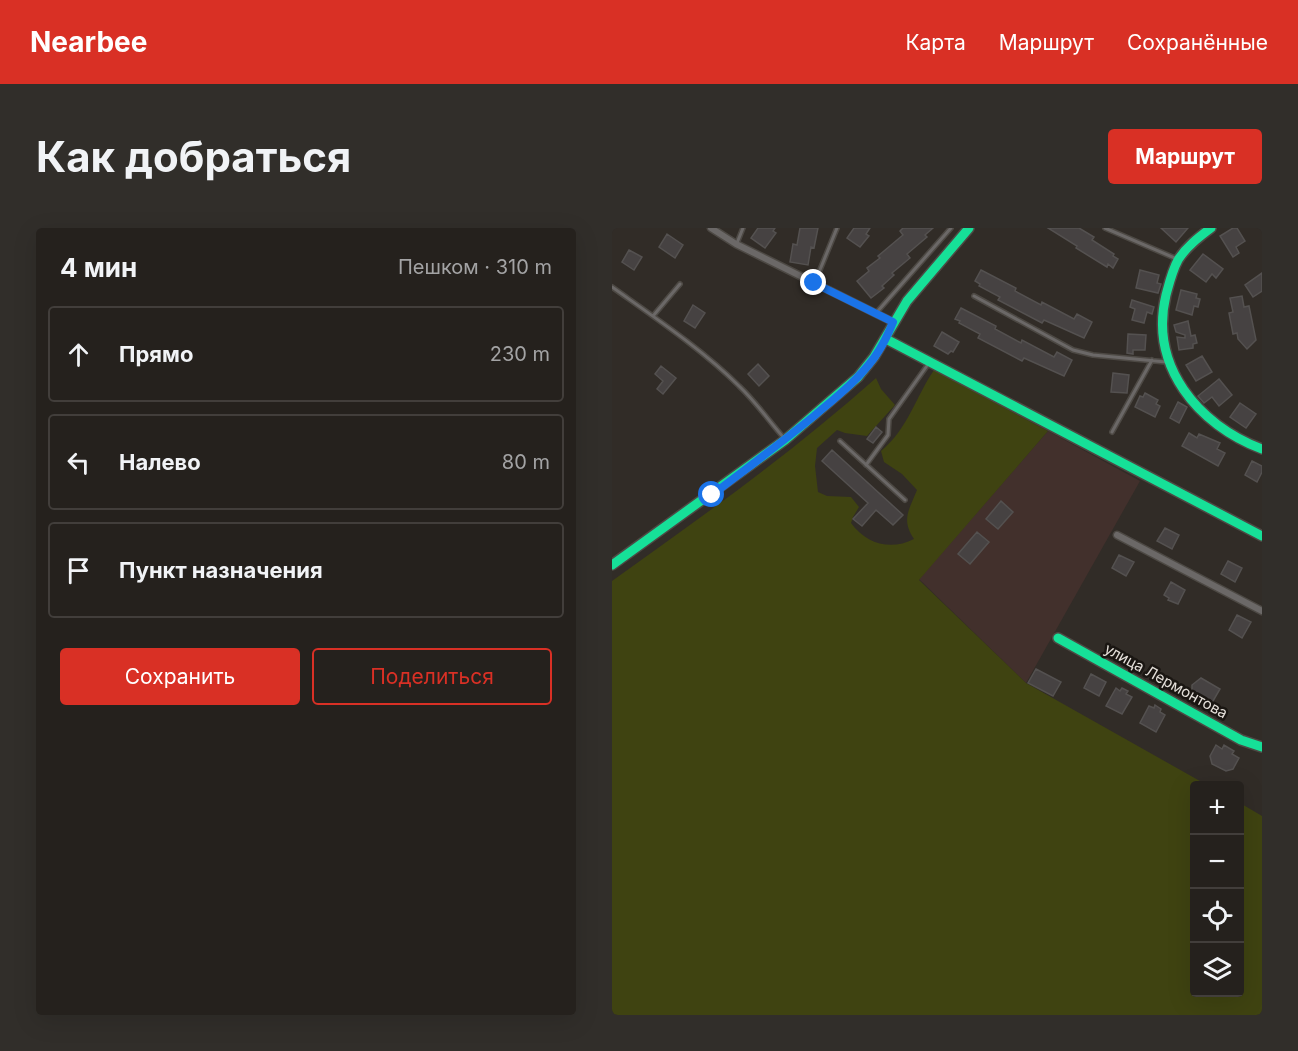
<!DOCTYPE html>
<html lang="ru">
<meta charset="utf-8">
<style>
:root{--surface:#25211d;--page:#312e2a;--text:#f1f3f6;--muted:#a3a3a4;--line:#423e3b;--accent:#d93025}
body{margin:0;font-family:Inter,sans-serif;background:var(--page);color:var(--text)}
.controls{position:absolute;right:18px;bottom:18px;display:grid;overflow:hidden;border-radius:6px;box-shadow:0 6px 24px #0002}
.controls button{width:54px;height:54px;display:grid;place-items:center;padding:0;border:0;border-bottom:2px solid var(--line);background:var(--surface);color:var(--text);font:30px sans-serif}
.stop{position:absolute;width:18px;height:18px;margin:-14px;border:4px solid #1a73e8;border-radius:50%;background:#fff}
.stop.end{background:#1a73e8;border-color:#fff;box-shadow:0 2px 6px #0008}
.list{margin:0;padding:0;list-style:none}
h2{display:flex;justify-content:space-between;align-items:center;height:78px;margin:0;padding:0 24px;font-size:26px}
h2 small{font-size:20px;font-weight:400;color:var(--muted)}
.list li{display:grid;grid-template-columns:39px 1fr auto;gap:18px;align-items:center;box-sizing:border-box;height:96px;margin:0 12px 12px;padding:0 12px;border:2px solid var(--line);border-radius:6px}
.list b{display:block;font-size:22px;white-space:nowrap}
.list em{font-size:20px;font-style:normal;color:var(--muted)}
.actions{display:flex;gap:12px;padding:18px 24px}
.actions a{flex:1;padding:14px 0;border:2px solid var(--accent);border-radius:6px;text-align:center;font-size:21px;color:var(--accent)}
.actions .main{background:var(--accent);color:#fff}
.icon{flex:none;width:33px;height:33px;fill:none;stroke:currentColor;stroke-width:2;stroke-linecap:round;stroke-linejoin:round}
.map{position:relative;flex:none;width:650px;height:787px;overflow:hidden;border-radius:6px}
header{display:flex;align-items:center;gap:36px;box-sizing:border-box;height:84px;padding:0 30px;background:var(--accent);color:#fff}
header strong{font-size:28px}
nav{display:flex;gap:33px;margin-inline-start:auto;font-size:21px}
.intro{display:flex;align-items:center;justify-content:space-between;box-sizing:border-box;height:144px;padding:0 36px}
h1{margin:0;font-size:42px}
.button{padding:15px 27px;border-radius:6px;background:var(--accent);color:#fff;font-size:21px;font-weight:700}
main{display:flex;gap:36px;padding:0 36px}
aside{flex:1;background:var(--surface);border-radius:6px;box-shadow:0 6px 24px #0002}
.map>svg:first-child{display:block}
.industrial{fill:#42302c}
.green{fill:#3f4311}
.building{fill:#464242;stroke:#545150;stroke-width:1.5}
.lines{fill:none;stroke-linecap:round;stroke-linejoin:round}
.lane-casing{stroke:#4d4944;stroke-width:6}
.street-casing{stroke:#4d4944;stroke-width:9}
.fast-casing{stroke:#4d4944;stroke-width:12}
.lane{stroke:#6b6867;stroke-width:3}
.street{stroke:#6b6867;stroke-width:6}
.fast{stroke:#16e098;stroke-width:9}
.route{stroke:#1a73e8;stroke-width:8}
.labels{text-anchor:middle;stroke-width:5;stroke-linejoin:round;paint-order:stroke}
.street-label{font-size:15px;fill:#e5e0da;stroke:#1a1612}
</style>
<header>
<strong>Nearbee</strong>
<nav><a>Карта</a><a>Маршрут</a><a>Сохранённые</a></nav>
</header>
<div class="intro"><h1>Как добраться</h1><a class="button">Маршрут</a></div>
<main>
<aside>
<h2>4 мин<small>Пешком · 310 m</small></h2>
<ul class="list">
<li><svg class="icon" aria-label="ahead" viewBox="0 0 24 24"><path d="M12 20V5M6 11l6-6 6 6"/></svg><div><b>Прямо</b></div><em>230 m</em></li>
<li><svg class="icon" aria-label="left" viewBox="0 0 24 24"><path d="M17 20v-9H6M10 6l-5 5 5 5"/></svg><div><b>Налево</b></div><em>80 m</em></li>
<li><svg class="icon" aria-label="arrive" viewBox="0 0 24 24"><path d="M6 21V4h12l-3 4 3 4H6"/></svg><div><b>Пункт назначения</b></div></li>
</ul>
<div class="actions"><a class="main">Сохранить</a><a>Поделиться</a></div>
</aside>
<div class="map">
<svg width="650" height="787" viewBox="0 0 650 787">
<rect width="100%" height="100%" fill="#312c27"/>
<!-- industrial -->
<path class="industrial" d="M436,203L528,253L414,455L307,351Z"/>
<!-- green -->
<path class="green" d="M322,142L436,203L307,352L414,455L595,557L582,558V764H628V575L650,588V787H0V353C91,288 181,224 264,150L269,161L283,177L255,208L233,205L225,202L205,220L203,238L206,264L215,268L239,269L247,279L241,289L239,295C254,316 279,323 302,311C289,292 297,282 305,262L290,246L272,234L269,223C296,201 303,170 322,142Z"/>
<!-- building -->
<path class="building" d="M146,0H163L161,3L164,5L153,20L139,10Z
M188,0H206L202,20L199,19L196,37L178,34L181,16L185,17Z
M242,0H258L254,6L257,8L248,19L235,10Z
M291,0H321L313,7L315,9L295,26L298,30L280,45L282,47L270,58L272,60L259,70L245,53L257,43L255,40L268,30L266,28L291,7L288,3Z
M436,0H467L482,9L480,12L502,26L501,28L506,31L501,40L496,36L495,39L464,20L465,18Z
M549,0H576L564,14Z
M621,0H625L633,13L624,19L627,25L621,29L608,8Z
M55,6L71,17L63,30L47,19Z
M17,22L30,29L22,42L10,34Z
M591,26L611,41L604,50L600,46L594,54L578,42Z
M369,42L404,60L403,63L429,77L430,74L462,91L465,86L480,94L472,110L432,92L430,95L386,72L388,69L367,58L368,56L363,53Z
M528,42L547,47L545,55L549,56L546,65L524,60Z
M650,45V63L641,69L633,57Z
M569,62L585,66L584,70L588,71L586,79L582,78L580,87L564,82Z
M630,68L632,79L637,78L644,112L635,121L626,111L625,105L621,106L617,85L621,84L618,70Z
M520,72L542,79L540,86L535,84L532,95L520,92L523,81L518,79Z
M81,77L93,85L83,100L72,93Z
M349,80L384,98L383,101L409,115L410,112L442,129L445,124L460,132L452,148L412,130L410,133L366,110L368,106L347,95L348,93L343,91Z
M576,93L579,108L583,107L585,115L581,116V120L567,122L565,109L573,110V107L564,104L562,97Z
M330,104L347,114L341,124L339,123L336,126L322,118Z
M516,106L534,107L533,122H521V126L515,125Z
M590,128L600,144L584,153L574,137Z
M146,136L157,148L147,158L136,146Z
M49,138L64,150L51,166L45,161L51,153L43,146Z
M501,145L517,147L515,165L499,164Z
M607,151L620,167L607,178L600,169L592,175L586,168Z
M533,165L546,172L544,176L548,178L543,189L523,179L528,168L531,169Z
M566,174L575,179L567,195L558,190Z
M628,175L644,186L634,200L618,189Z
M264,199L270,204L261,215L255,211Z
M577,205L585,210L587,206L608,215L605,221L613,225L606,238L570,218Z
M220,222L291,287L281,297L264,282L250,298L241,291L256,275L210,233Z
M640,233L650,238V244L645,254L633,247Z
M389,273L401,284L386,301L374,291Z
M553,300L567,307L560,321L545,313Z
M365,304L377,314L358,336L346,326Z
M507,327L522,334L514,348L500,340Z
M616,333L630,340L623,354L609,346Z
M559,354L573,362L566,376L556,372L557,370L552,367Z
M625,387L639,394L630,410L617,402Z
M424,441L449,454L441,468L416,455Z
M479,446L494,454L487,468L472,460Z
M589,450L608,461L597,480L580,470V457Z
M504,460L508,463L510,460L516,463L514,466L520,469L510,486L494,478Z
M543,477L549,481L548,484L553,487L544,504L528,495L537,478L542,480Z
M604,517L610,521L612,517L622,523L620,526L627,530L621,541L614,543L600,536L598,528Z"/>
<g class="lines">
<defs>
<path id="lane" d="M493,0L565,31
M125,15L131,0
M203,54L225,0
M0,59C42,89 91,122 127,158C144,174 157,193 172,210
M362,68L461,122L481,127L554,134
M265,84L339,0
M41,88L68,56
M500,204L540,132
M228,213L293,272
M254,237L276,207L277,191L317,135"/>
<path id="street" d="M99,0L124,16L281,94
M505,307L650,383"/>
<path id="fast" d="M599,0C587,9 574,19 566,32C560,43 557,56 554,67C537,138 586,197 650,221
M274,111L650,308
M0,337L173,212L246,149L262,129L295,73L357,0
M446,410L629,512L650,519"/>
</defs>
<!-- lane casing -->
<use href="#lane" class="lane-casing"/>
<!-- street casing -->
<use href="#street" class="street-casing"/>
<!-- fast casing -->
<use href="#fast" class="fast-casing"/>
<!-- lane -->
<use href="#lane" class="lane"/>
<!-- street -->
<use href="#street" class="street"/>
<!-- fast -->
<use href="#fast" class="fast"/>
</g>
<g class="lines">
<!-- route -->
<path class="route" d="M100,267C134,241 169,215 202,188C223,170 245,153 262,130C270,119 276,107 281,94L202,55"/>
</g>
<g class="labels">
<!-- street labels -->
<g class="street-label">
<text transform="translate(554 453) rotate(29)" y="5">улица Лермонтова</text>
</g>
</g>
</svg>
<div class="controls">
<button>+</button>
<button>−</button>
<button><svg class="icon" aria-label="locate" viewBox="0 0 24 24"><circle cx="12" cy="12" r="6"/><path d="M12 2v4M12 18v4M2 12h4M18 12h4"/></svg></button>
<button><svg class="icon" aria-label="layers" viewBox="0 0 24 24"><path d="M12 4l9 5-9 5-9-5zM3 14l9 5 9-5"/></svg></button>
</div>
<div class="stop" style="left:100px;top:267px"></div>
<div class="stop end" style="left:202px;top:55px"></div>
</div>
</main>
